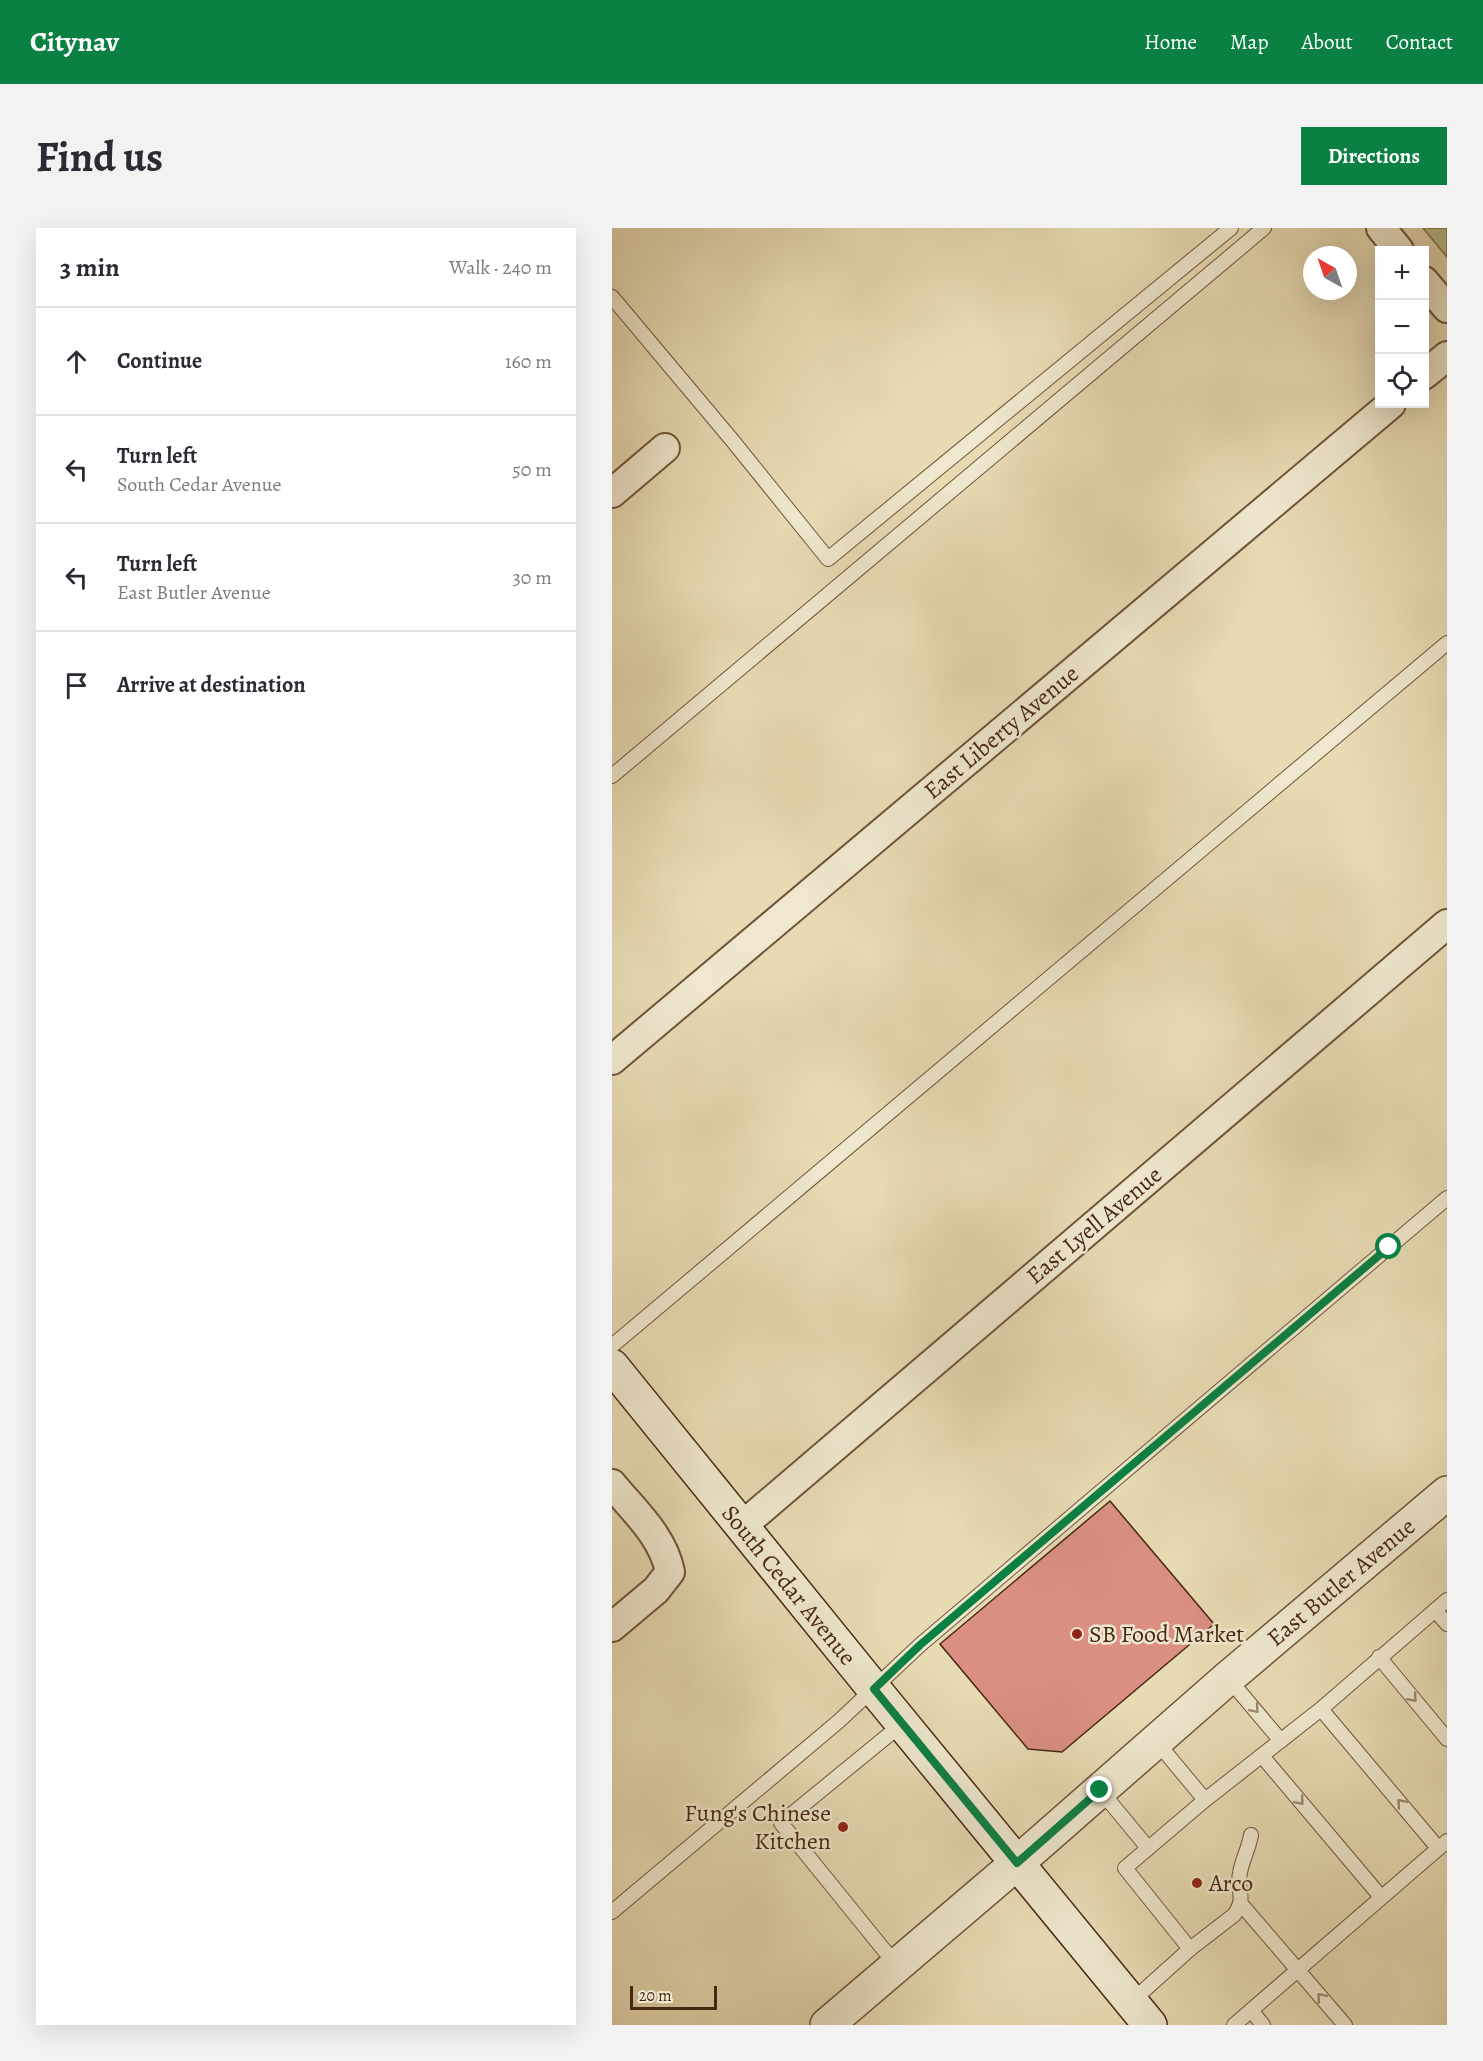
<!DOCTYPE html>
<meta charset="utf-8">
<style>
:root{--surface:#fff;--page:#f2f2f3;--text:#2b2b33;--muted:#7c7c81;--line:#e1e1e2;--accent:#0b8043}
body{margin:0;font-family:Alegreya,serif;background:var(--page);color:var(--text)}
.controls{position:absolute;right:18px;top:18px;display:grid;overflow:hidden;border-radius:0px;box-shadow:0 6px 24px #0002}
.controls button{width:54px;height:54px;display:grid;place-items:center;padding:0;border:0;border-bottom:2px solid var(--line);background:var(--surface);color:var(--text);font:30px sans-serif}
.compass{position:absolute;left:691px;top:18px;width:54px;height:54px;border-radius:50%;background:var(--surface);box-shadow:0 6px 24px #0002;rotate:320deg}
.scale{position:absolute;left:18px;bottom:15px;width:87px;box-sizing:border-box;padding-left:6px;border:3px solid #482713;border-top:0;font-size:16px;line-height:21px;white-space:nowrap;color:#482713;-webkit-text-stroke:4px #efe8ce;paint-order:stroke}
.stop{position:absolute;width:18px;height:18px;margin:-14px;border:4px solid #0b8043;border-radius:50%;background:#fff}
.stop.end{background:#0b8043;border-color:#fff;box-shadow:0 2px 6px #0008}
.list{margin:0;padding:0;list-style:none}
h2{display:flex;justify-content:space-between;align-items:center;height:78px;margin:0;padding:0 24px;font-size:26px}
h2 small{font-size:20px;font-weight:400;color:var(--muted)}
.list li{display:grid;grid-template-columns:39px 1fr auto;gap:18px;align-items:center;box-sizing:border-box;height:108px;padding:0 24px;border-top:2px solid var(--line)}
.list b{display:block;font-size:22px;white-space:nowrap}
.list p{margin:0;font-size:20px;white-space:nowrap;color:var(--muted)}
.list em{font-size:20px;font-style:normal;color:var(--muted)}
.icon{flex:none;width:33px;height:33px;fill:none;stroke:currentColor;stroke-width:2;stroke-linecap:round;stroke-linejoin:round}
.map{position:relative;flex:none;width:835px;height:1797px;overflow:hidden;border-radius:0px}
header{display:flex;align-items:center;gap:36px;box-sizing:border-box;height:84px;padding:0 30px;background:var(--accent);color:#fff}
header strong{font-size:28px}
nav{display:flex;gap:33px;margin-inline-start:auto;font-size:21px}
.intro{display:flex;align-items:center;justify-content:space-between;box-sizing:border-box;height:144px;padding:0 36px}
h1{margin:0;font-size:42px}
.button{padding:15px 27px;border-radius:0px;background:var(--accent);color:#fff;font-size:21px;font-weight:700}
main{display:flex;gap:36px;padding:0 36px}
aside{flex:1;background:var(--surface);border-radius:0px;box-shadow:0 6px 24px #0002}
.map>svg:first-child{display:block}
.green{fill:#babe8a;stroke:#81724e;stroke-width:1.5}
.building{fill:#da8f82;stroke:#482713;stroke-width:1.5}
.lines{fill:none;stroke-linecap:round;stroke-linejoin:round}
.service-casing{stroke:#70543b;stroke-width:16}
.minor-casing{stroke:#70543b;stroke-width:32}
.tertiary-casing{stroke:#70543b;stroke-width:36}
.secondary-casing{stroke:#482713;stroke-width:36}
.service{stroke:#efe8ce;stroke-width:14}
.minor{stroke:#efe8ce;stroke-width:28}
.tertiary{stroke:#efe8ce;stroke-width:33}
.secondary{stroke:#efe8ce;stroke-width:33}
.oneway{stroke:#9c8870}
.route{stroke:#0b8043;stroke-width:8}
.poi-dot{fill:#8f2418;stroke:#efe8ce;stroke-width:2}
.labels{text-anchor:middle;stroke-width:5;stroke-linejoin:round;paint-order:stroke}
.street-label{font-size:24px;fill:#482713;stroke:#efe8ce}
.poi-label{font-size:24px;fill:#482713;stroke:#efe8ce;text-anchor:start}
</style>
<header>
<strong>Citynav</strong>
<nav><a>Home</a><a>Map</a><a>About</a><a>Contact</a></nav>
</header>
<div class="intro"><h1>Find us</h1><a class="button">Directions</a></div>
<main>
<aside>
<h2>3 min<small>Walk · 240 m</small></h2>
<ul class="list">
<li><svg class="icon" aria-label="ahead" viewBox="0 0 24 24"><path d="M12 20V5M6 11l6-6 6 6"/></svg><div><b>Continue</b></div><em>160 m</em></li>
<li><svg class="icon" aria-label="left" viewBox="0 0 24 24"><path d="M17 20v-9H6M10 6l-5 5 5 5"/></svg><div><b>Turn left</b><p>South Cedar Avenue</p></div><em>50 m</em></li>
<li><svg class="icon" aria-label="left" viewBox="0 0 24 24"><path d="M17 20v-9H6M10 6l-5 5 5 5"/></svg><div><b>Turn left</b><p>East Butler Avenue</p></div><em>30 m</em></li>
<li><svg class="icon" aria-label="arrive" viewBox="0 0 24 24"><path d="M6 21V4h12l-3 4 3 4H6"/></svg><div><b>Arrive at destination</b></div></li>
</ul>
</aside>
<div class="map">
<svg width="835" height="1797" viewBox="0 0 835 1797">
<rect width="100%" height="100%" fill="#e7dbb4"/>
<filter id="stains"><feTurbulence type="fractalNoise" baseFrequency=".00333" numOctaves="4"/><feColorMatrix values="0 0 0 0 .2 0 0 0 0 .09 0 0 0 0 .02 0 0 0 .5 -.17"/></filter>
<radialGradient id="worn" r=".72"><stop offset=".6" stop-color="#630" stop-opacity="0"/><stop offset="1" stop-color="#630" stop-opacity=".3"/></radialGradient>
<!-- green -->
<path class="green" d="M811,0H835V29Z"/>
<!-- building -->
<path class="building" d="M498,1273L602,1396L450,1524L416,1521L328,1416Z"/>
<g class="lines">
<defs>
<path id="service" d="M0,69L120,212L216,331L619,0
M0,548L652,0
M0,1118L835,415
M823,1382L835,1396
M767,1429L835,1511
M616,1450L669,1513
M709,1481L826,1620
M544,1513L593,1572L513,1640L578,1721
M650,1528L769,1669
M488,1562L536,1620
M593,1572L709,1481L835,1372
M629,1676L733,1797
M0,1684L227,1493L308,1417L835,970
M285,1738L169,1595L290,1496
M519,1774L578,1721L622,1687C635,1670 624,1662 628,1645C630,1632 637,1620 639,1607
M639,1782L651,1797
M622,1797L835,1613"/>
<path id="minor" d="M769,0L787,22
M812,53L835,80
M812,147L835,128
M0,265L53,220
M0,832L779,176
M0,1256C22,1283 51,1308 58,1344L44,1362L0,1399
M130,1298L835,696"/>
<path id="tertiary" d="M215,1797L405,1635L616,1450L835,1265"/>
<path id="secondary" d="M0,1138L262,1461L538,1797"/>
</defs>
<!-- service casing -->
<use href="#service" class="service-casing"/>
<!-- minor casing -->
<use href="#minor" class="minor-casing"/>
<!-- tertiary casing -->
<use href="#tertiary" class="tertiary-casing"/>
<!-- secondary casing -->
<use href="#secondary" class="secondary-casing"/>
<!-- service -->
<use href="#service" class="service"/>
<!-- minor -->
<use href="#minor" class="minor"/>
<!-- tertiary -->
<use href="#tertiary" class="tertiary"/>
<!-- secondary -->
<use href="#secondary" class="secondary"/>
</g>
<!-- one-way arrows -->
<defs><path id="oneway-chevron" d="M-2-3.5L2.5 0L-2 3.5" fill="none" stroke-width="1.6" stroke-linecap="round" stroke-linejoin="round" transform="scale(1.5)"/></defs>
<g class="oneway">
<use href="#oneway-chevron" transform="translate(801 1470) rotate(50)"/>
<use href="#oneway-chevron" transform="translate(643 1481) rotate(49)"/>
<use href="#oneway-chevron" transform="translate(688 1573) rotate(50)"/>
<use href="#oneway-chevron" transform="translate(789 1575) rotate(-130)"/>
<use href="#oneway-chevron" transform="translate(709 1769) rotate(-130)"/>
</g>
<g class="lines">
<!-- route -->
<path class="route" d="M488,1562L405,1635L262,1461L308,1417L777,1019"/>
</g>
<!-- markers -->
<g class="poi-dot">
<circle cx="465" cy="1406" r="6"/>
<circle cx="231" cy="1599" r="6"/>
<circle cx="585" cy="1655" r="6"/>
</g>
<g class="labels">
<!-- street labels -->
<g class="street-label">
<text transform="translate(389 504) rotate(-40)" y="8">East Liberty Avenue</text>
<text transform="translate(482 997) rotate(-40)" y="8">East Lyell Avenue</text>
<text transform="translate(729 1354) rotate(-40)" y="8">East Butler Avenue</text>
<text transform="translate(177 1357) rotate(51)" y="8">South Cedar Avenue</text>
</g>
<!-- poi labels -->
<g class="poi-label">
<text x="477" y="1414">SB Food Market</text>
<text x="219" y="1593" text-anchor="end">Fung's Chinese<tspan x="219" dy="28">Kitchen</tspan></text>
<text x="597" y="1663">Arco</text>
</g>
</g>
<rect width="100%" height="100%" filter="url(#stains)"/>
<rect width="100%" height="100%" fill="url(#worn)"/>
</svg>
<div class="controls">
<button>+</button>
<button>−</button>
<button><svg class="icon" aria-label="locate" viewBox="0 0 24 24"><circle cx="12" cy="12" r="6"/><path d="M12 2v4M12 18v4M2 12h4M18 12h4"/></svg></button>
</div>
<svg class="compass" viewBox="-18 -18 36 36"><path d="M0-13l5 13h-10z" fill="#e53935"/><path d="M0 13l5-13h-10z" fill="#7c7c81"/></svg>
<div class="scale">20 m</div>
<div class="stop" style="left:777px;top:1019px"></div>
<div class="stop end" style="left:488px;top:1562px"></div>
</div>
</main>
